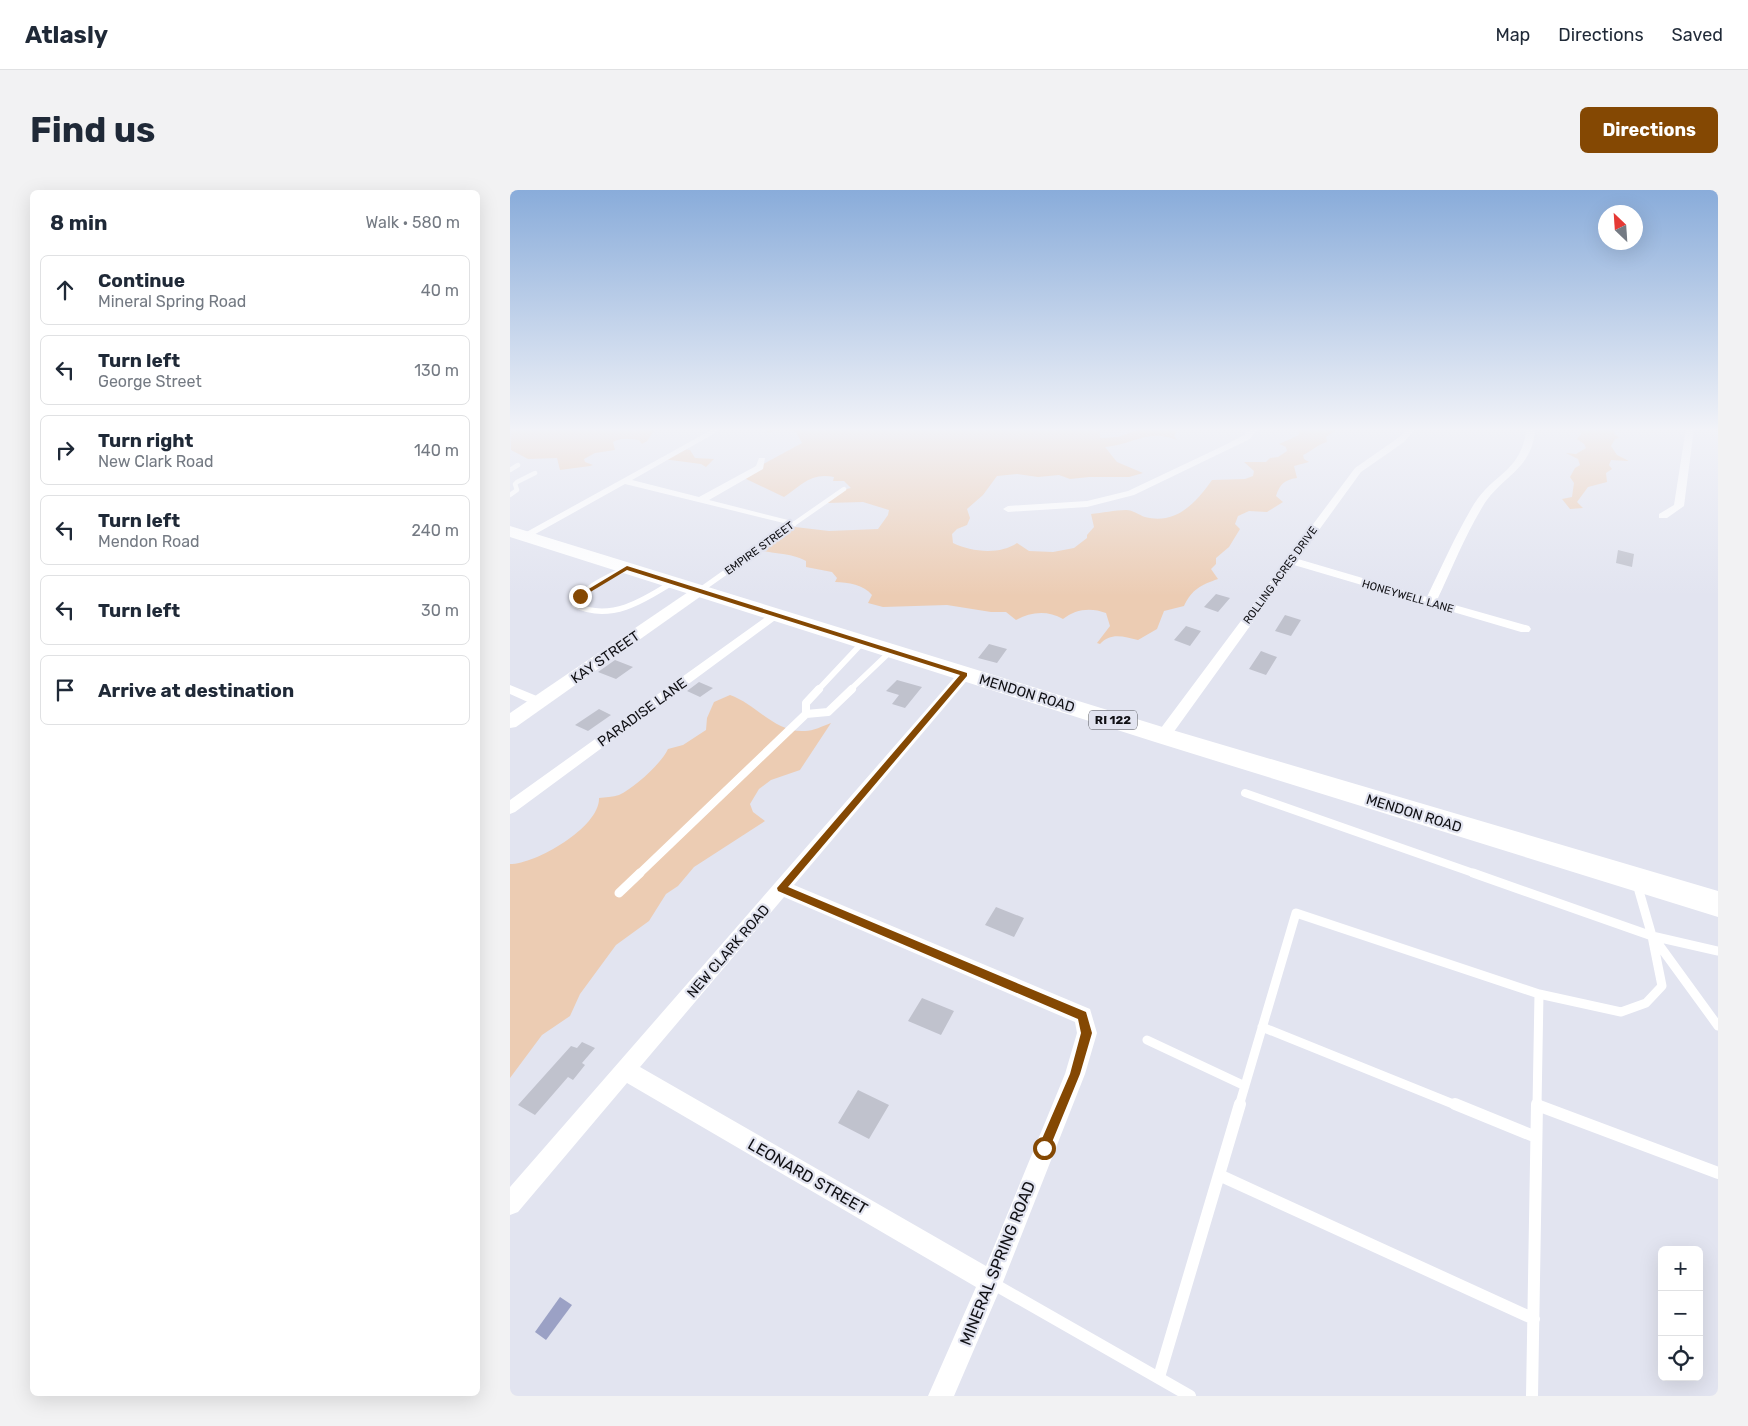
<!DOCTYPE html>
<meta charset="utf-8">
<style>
:root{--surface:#fff;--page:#f2f2f3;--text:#1f2937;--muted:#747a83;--line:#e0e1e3;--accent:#844803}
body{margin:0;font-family:Rubik,sans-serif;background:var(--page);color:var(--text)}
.controls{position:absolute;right:15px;bottom:15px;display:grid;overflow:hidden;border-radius:8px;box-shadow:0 5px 20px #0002}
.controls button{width:45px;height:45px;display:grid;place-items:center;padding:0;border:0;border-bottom:1px solid var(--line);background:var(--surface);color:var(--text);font:25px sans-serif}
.compass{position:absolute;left:1088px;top:15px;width:45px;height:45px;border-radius:50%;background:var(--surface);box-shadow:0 5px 20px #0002;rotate:335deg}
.stop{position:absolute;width:15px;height:15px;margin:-11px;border:4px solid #844803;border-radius:50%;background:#fff}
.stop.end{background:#844803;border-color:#fff;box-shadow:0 1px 5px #0008}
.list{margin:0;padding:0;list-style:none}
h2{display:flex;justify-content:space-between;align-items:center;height:65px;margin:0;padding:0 20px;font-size:21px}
h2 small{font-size:16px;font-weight:400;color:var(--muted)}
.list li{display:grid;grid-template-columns:32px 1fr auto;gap:15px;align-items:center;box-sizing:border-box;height:70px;margin:0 10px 10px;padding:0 10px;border:1px solid var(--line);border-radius:8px}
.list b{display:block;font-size:19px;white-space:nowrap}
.list p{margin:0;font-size:16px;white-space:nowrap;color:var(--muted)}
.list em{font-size:16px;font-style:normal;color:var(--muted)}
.icon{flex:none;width:28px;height:28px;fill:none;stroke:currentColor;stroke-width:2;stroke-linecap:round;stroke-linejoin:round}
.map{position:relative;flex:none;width:1208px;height:1206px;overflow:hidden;border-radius:8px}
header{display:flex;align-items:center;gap:30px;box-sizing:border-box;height:70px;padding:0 25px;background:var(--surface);border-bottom:1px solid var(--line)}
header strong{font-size:24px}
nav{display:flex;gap:28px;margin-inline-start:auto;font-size:18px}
.intro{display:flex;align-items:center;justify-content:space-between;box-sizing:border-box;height:120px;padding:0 30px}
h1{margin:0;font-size:35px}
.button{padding:12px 22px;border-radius:8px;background:var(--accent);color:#fff;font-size:18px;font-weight:700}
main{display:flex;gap:30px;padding:0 30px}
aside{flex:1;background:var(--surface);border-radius:8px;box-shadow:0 5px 20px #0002}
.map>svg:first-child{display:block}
.green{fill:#ecccb3}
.water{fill:#9ba1c5}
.building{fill:#c0c2cd}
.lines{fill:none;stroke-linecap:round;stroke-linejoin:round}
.service-far4{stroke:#fff;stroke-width:4.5}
.service-far3{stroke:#fff;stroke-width:5.5}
.service-far2{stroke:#fff;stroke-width:8}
.service-far1{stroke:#fff;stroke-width:9}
.service{stroke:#fff;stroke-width:12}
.minor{fill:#fff;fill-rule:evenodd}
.tertiary{fill:#fff;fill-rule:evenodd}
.primary{fill:#fff;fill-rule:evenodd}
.route{fill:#844803}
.labels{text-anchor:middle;stroke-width:4.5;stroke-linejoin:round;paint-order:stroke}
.far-street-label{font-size:11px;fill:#101014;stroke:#e2e4f0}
.shield{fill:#e2e4f0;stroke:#4f5056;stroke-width:1}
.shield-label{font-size:12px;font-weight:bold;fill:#101014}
.street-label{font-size:14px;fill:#101014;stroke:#e2e4f0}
.near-street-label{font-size:16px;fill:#101014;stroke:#e2e4f0}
</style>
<header>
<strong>Atlasly</strong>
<nav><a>Map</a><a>Directions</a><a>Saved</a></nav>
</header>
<div class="intro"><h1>Find us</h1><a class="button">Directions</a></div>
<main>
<aside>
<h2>8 min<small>Walk · 580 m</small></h2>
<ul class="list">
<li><svg class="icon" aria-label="ahead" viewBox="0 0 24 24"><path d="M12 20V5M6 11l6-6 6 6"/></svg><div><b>Continue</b><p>Mineral Spring Road</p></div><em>40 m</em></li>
<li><svg class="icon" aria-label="left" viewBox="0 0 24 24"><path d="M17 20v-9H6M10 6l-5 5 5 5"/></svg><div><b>Turn left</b><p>George Street</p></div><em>130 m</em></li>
<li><svg class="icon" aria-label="right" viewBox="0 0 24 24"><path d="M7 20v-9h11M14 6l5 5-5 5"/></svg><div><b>Turn right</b><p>New Clark Road</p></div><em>140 m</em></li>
<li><svg class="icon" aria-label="left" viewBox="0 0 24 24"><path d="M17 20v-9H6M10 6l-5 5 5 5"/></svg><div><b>Turn left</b><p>Mendon Road</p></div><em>240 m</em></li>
<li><svg class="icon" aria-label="left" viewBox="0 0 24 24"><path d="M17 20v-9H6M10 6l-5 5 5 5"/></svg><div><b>Turn left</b></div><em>30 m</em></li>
<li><svg class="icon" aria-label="arrive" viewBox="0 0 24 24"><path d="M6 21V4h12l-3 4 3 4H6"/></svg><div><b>Arrive at destination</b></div></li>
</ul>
</aside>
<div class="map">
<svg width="1208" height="1206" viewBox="0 0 1208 1206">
<rect width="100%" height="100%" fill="#e2e4f0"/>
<!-- green -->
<path class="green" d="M0,238H146L137,251L132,254L129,250C120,249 111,247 103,252L105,260L85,263L74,269L75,272L83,275L80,276L50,280L47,268L18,269L1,260Z
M257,238H590V247L592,248L608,247L632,238H668L664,246L667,250C636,238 624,255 595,257L607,272L633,283L619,287H579L560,289L549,285L528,287L507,284L487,286L473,305L457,319L460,328L457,335L447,339L442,344L443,353C461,362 490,365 507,353L519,361L543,362L564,358L577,348V345L584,337L581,324C592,323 605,320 616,320C623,320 629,325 635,327C666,335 686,313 702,290L735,289L743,286L744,281L734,272H756L760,268L768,267L777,261L776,257L769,254L789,245L788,238H821L827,240L816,247L817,252C806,255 802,261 793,265L794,269L799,272L784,276L787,288C774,290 770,294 766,306L773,312L757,322L739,321L728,326L725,334L730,339L719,357L706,368V374L701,379L708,389C691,395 682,399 674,416L654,421L647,439L628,450C614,447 601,442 590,454L587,453L600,436L596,423C581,417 565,419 553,429C537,420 521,422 506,430L496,422H481L437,415L373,417L358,413L362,405C354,395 338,392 325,392L327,388L322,382L296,377V371C282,363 265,364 249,360L285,337L319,341L368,339L378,325L379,320L353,312L316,313L332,300L341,298L334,291H323L324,287C300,282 290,297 274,307L234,288L237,283L292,253L286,242L273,239L257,243Z
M1069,238H1105L1104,243L1109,248L1105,249L1101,256L1107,265L1119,271L1101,270L1099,275L1102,279L1096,283L1097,292L1078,297L1067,312L1073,318L1060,319L1052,309L1062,307L1064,293L1060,287L1065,278L1070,275L1068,269L1056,263L1066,264L1076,258L1074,254L1067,249L1071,244Z
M170,259L180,260L185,268L204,269L196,277L191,274L153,269Z
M220,505C246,514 265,543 295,541C303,541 313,536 321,533L290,580L261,590L249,599L240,614L243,622L255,631L184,677L168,696L156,704L139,731L106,755L70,804L60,826L32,845L0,888V674C26,674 90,637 89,608C95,607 103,607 109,605C124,598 151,574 158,559L173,555L196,540L197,528L204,512Z"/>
<!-- water -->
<path class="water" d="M50,1107L62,1115L36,1150L25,1142Z"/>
<!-- building -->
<path class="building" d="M1108,360L1124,364L1122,377L1106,373Z
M706,404L720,408L708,422L694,417Z
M775,425L791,430L781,446L765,441Z
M676,436L691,441L680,456L664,450Z
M479,454L497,459L487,473L468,468Z
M751,461L767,467L756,485L739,479Z
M105,470L123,477L106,489L88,482Z
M387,490L412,497L395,518L382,514L389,505L376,501Z
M189,492L203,498L190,507L177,501Z
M89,519L101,525L78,541L65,535Z
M486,717L514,728L504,747L475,735Z
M412,808L444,821L431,845L398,831Z
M72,852L85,858L72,873L75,875L63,890L58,887L25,925L8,915L61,856L67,858Z
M348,900L379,915L359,949L328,933Z"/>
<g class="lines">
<!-- service-far4 -->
<path class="service-far4" d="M0,280L8,275
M0,305L7,300L5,294L7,292L25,283
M255,354L334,299"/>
<!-- service-far3 -->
<path class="service-far3" d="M117,378C99,387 74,396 65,415C100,432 133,411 163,392
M189,401L257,353
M308,500L353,452
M340,500L381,461"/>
<!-- service-far2 -->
<path class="service-far2" d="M296,524L318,522L342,499
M735,603L966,684
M129,684L296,524V513L309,499"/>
<!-- service-far1 -->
<path class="service-far1" d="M963,683L1142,746L1208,761
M109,703L130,683
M1144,748L1208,836
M752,837L948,916
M637,850L735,896
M729,916L786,723L1029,804
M1027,916L1029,804L1111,822L1136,813L1152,796L1142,746L1127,694"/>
<!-- service -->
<path class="service" d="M945,914L1026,947
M1027,915L1208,983
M709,985L1024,1129
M482,1093L680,1206
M649,1187L730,914
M1022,1206L1027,914"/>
<!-- minor -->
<path class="minor" d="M205,238H214L122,290L189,307L246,276L249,268H255L253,279L199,310L286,332V336L115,294L20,347L11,345Z
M741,238H749L740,249L624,305L577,317L498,322L493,319L498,316L577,311L618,301L715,255L734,245Z
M898,238H906L894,252L851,282L788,369L917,407C932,376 946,344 964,314C984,282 1010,284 1017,238H1025C1023,280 992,285 973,316C955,345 942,379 927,410L1019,436L1021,439L1019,442H1011L784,375L658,550H648L646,546L648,542L845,278L888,248Z
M1176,238H1184L1174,316L1157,328H1149V324L1164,315Z
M264,421L270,425L268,428L5,622L0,624V610Z
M455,480L461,484L460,487L284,695L580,819L587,843L575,884L493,1092L444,1206H418L466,1097L117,893L8,1022L0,1025V997L450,481ZM274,707L565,832L567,843L555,884L476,1076L130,877Z
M0,495L34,509L36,512L29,517L0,504Z"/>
<!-- tertiary -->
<path class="tertiary" d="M189,396L197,401L194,404L6,537L0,538V523L184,398Z"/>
<!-- primary -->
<path class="primary" d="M0,336L659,539L1208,701V727L645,552L0,347Z"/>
</g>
<!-- sky -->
<linearGradient id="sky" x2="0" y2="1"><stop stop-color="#89acda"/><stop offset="0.59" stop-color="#f2f3f8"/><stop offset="1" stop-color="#f2f3f8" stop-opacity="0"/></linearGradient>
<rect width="1208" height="406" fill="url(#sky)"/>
<!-- route -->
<path class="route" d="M117,376L457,483V486L278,697L576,822L582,843L570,884L538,962L534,964L528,958L560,884L571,843L568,829L268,701L267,698L450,485L117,380L72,407L67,406Z"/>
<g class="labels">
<!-- far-street labels -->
<g class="far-street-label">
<text transform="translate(249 358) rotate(-36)" y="4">EMPIRE STREET</text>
<text transform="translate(770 385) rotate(-54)" y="4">ROLLING ACRES DRIVE</text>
<text transform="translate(898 406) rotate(16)" y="4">HONEYWELL LANE</text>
</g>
<!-- shield labels -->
<rect class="shield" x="579" y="520.5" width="48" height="19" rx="4"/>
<g class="shield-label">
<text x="603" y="534">RI 122</text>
</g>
<!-- street labels -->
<g class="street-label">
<text transform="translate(95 467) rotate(-35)" y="5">KAY STREET</text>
<text transform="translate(517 503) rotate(17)" y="5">MENDON ROAD</text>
<text transform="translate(132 522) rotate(-36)" y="5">PARADISE LANE</text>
<text transform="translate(904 623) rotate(17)" y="5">MENDON ROAD</text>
<text transform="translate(218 761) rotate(-49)" y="5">NEW CLARK ROAD</text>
</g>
<!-- near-street labels -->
<g class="near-street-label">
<text transform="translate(298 986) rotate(30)" y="6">LEONARD STREET</text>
<text transform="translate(487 1073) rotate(-68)" y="6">MINERAL SPRING ROAD</text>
</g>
</g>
</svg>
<div class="controls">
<button>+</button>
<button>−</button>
<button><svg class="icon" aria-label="locate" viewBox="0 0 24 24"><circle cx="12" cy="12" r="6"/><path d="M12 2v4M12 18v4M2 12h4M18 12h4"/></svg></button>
</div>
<svg class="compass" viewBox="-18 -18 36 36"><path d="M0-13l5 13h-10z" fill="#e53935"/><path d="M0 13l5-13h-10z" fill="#747a83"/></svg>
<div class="stop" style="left:534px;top:958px"></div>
<div class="stop end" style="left:70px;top:406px"></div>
</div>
</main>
